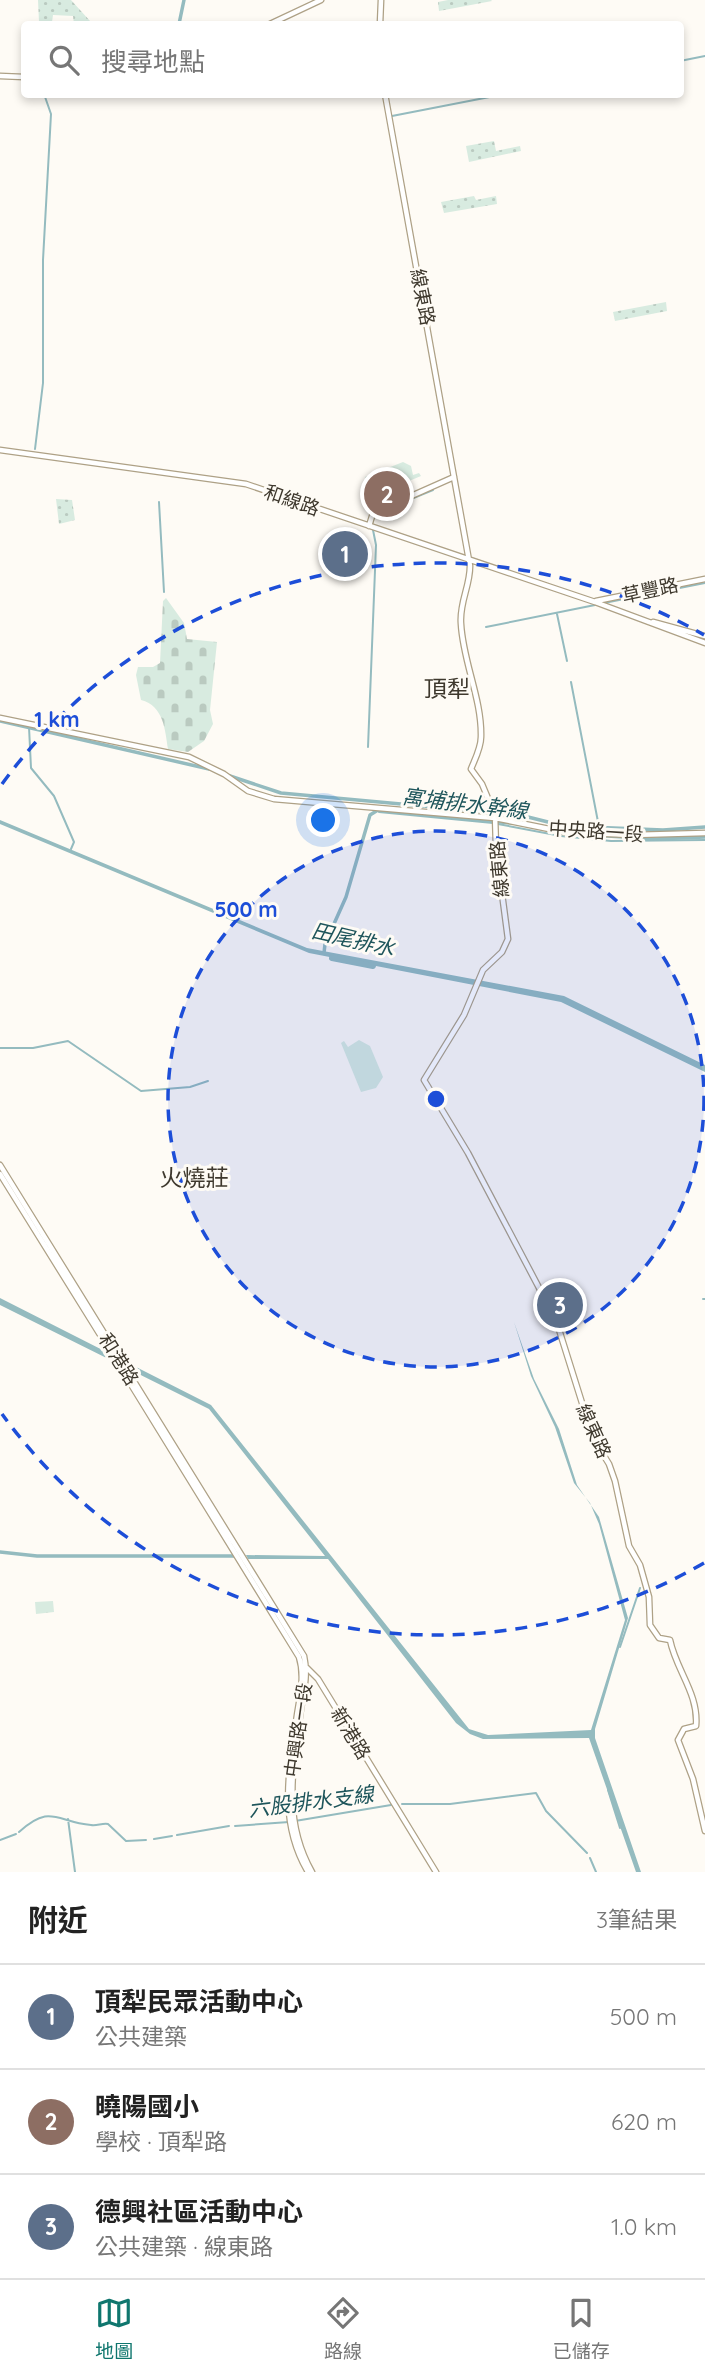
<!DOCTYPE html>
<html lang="zh-TW">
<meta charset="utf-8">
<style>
:root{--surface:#fff;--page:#f2f2f2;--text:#222;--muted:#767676;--line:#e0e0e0;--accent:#0f766e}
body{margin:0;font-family:Quicksand,"Noto Sans TC",sans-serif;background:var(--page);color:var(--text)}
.you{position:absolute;left:324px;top:821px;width:24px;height:24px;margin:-18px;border:5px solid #fff;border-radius:50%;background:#1a73e8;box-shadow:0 0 0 10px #1a73e833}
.badge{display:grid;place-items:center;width:46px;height:46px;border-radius:50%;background:var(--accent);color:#fff;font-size:23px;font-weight:700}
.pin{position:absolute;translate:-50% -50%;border:4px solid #fff;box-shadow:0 2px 7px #0006}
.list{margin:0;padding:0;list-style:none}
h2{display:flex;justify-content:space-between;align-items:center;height:91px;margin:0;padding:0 28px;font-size:30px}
h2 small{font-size:23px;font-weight:400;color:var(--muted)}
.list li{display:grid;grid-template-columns:46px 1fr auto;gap:21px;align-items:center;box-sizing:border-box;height:105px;padding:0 28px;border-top:2px solid var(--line)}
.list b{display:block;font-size:26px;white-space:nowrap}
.list p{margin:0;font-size:23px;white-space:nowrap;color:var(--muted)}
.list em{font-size:23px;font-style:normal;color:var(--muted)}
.icon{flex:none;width:38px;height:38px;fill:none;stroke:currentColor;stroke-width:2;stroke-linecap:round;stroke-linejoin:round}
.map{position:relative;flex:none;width:705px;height:1872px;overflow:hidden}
.search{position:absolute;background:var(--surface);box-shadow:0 4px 10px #0003;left:21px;right:21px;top:21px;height:77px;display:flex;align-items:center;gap:18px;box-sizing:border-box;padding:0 24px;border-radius:7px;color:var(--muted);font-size:26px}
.sheet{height:406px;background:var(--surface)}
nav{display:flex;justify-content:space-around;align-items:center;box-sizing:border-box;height:98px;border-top:2px solid var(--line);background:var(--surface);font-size:19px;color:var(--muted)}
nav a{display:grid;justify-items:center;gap:4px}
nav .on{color:var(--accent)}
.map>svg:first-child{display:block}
.grass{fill:url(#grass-dots)}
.forest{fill:url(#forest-firs)}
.cemetery{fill:url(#cemetery-stones)}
.pitch{fill:#d8ebe0}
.water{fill:#94bbbf}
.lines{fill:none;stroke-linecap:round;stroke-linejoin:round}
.stream{stroke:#94bbbf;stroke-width:2}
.canal{stroke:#94bbbf;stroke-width:3.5}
.river{stroke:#94bbbf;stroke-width:6}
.secondary-casing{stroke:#aea186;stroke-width:7}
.secondary{stroke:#fff;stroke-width:4.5}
.ring{fill:none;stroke:#1d4ed8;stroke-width:3.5;stroke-dasharray:12 9}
.labels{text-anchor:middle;stroke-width:6;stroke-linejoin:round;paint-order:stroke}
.street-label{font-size:19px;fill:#3e382d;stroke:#fefbf5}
.water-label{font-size:21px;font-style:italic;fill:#1e555b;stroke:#fefbf5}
.quarter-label{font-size:23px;fill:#3e382d;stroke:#fefbf5}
.centre{fill:#1d4ed8;stroke:#fefbf5;stroke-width:3.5}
.ring-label{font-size:21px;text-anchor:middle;font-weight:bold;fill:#1d4ed8;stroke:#fefbf5;stroke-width:6;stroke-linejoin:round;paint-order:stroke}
</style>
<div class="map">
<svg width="705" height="1872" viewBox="0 0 705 1872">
<defs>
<pattern id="grass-dots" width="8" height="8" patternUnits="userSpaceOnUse" patternTransform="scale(1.75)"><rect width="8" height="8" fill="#d8ebe0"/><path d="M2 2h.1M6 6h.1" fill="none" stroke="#bacac0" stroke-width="1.8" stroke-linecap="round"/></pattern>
<pattern id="forest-firs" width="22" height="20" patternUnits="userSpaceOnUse" patternTransform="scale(1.75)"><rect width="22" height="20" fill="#d8ebe0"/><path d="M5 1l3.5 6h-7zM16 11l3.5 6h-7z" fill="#bacac0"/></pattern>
<pattern id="cemetery-stones" width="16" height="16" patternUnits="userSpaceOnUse" patternTransform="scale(1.75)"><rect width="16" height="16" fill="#d8ebe0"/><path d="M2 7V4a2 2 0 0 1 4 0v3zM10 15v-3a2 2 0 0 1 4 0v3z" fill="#bacac0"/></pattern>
</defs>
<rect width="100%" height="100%" fill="#fefbf5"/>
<!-- grass -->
<path class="grass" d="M38,0H71L90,21L88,24H74L73,16L53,15L52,22H39Z
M448,0H491L492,1L439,11L438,2Z
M494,141L496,151L520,146L521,151L469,162L466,146Z
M474,196L476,200L496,196L497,204L444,213L441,202Z
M666,302L667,311L615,321L613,312Z
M56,499L72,500L75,520L59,524Z"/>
<!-- forest -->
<path class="forest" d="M53,1601L54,1612L36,1614L35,1602Z"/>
<!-- cemetery -->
<path class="cemetery" d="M166,598L184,623L187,639L217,642L210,710L213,724L204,741L188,752L168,749C165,730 164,706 141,700L136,675L138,667H153L160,663L163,601Z"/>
<!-- pitch -->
<path class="pitch" d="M403,462L411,466L413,475L419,473L421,476L373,496L365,477Z
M359,1040L370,1046L383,1077L376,1088L361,1092L341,1043L344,1041L348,1047Z"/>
<!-- water -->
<path class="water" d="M0,820L307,948L564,996L705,1065V1072L561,1002L309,953L0,824Z
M0,1298L211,1405L469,1729L488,1735L591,1730L625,1620L599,1524L590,1503L574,1483L555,1427L531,1376L514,1322L534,1379L559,1429L577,1485L599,1517L628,1618L595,1729V1738L641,1872H636L589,1738L483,1739L470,1734L456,1723L328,1559H248L246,1555L325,1556L209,1409L0,1305Z"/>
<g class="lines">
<!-- stream -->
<path class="stream" d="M680,61L705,56
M392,116L505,94
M35,449L43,383V260L51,114L44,94
M159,502L164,592
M389,508L433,490
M372,524L374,516L383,511
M604,603L705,583
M557,614L567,661
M486,627L595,605
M571,682L599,827
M29,727L31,768L54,796L74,842L71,849
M368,747L376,545L373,530
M379,812L493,823
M498,824L561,836L611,841L705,840
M0,1048H33L68,1041L141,1091L190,1087L208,1081
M703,1299H705
M620,1647L640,1588
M608,1790L620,1828
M402,1804H450L536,1793L546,1811L587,1853
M68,1819L75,1872
M295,1821L391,1805
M235,1826L289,1822
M19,1832C51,1803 56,1822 91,1825C97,1826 102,1823 108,1824L126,1841L146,1840
M177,1835L229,1826
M154,1839L172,1836
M0,1840L16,1834
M590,1858L596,1872"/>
<!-- canal -->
<path class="canal" d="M179,24L184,0
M0,721L209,769
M227,775L281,793L520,815L564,826L663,830L705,827
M560,833L655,839L705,837
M324,953L325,944L346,897L370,815L378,810L511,823
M0,1552L37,1556H239"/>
<!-- river -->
<path class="river" d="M332,958L373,966"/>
<defs>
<path id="secondary" d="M270,24L321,0
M380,24L381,0
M0,76L24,77
M385,94L470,566C470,587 459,603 461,624C463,662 482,699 481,737C481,748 475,759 471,769L482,784L495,815L496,848L508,939L502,952L483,970L464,1015L424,1080L468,1153L556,1320L593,1438L609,1464L615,1481L629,1546L640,1565L649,1597L650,1625L659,1638L670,1640C676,1670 699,1694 696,1726L684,1729L678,1740L693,1779L705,1831
M0,450L246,484L595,602L705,643
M369,526L373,513L454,477
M596,601L705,579
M653,622L705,636
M0,718L189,757L224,774L248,791L274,799L495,818L564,832L633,835L705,833
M0,1165L304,1656C308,1674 304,1691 301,1709C293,1767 282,1819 312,1872
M0,1174L117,1362
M127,1378L299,1657C305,1676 300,1696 297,1715C289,1771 278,1821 308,1872
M307,1668L318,1679L436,1872"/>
</defs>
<!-- secondary casing -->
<use href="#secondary" class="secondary-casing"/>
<!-- secondary -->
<use href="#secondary" class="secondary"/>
</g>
<!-- distance rings -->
<circle cx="436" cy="1099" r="268" fill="#1d4ed8" fill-opacity=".12"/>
<g class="ring">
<circle cx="436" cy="1099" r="268"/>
<path d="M704 1563A536 536 0 0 1 2 1414M2 784A536 536 0 0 1 704 635"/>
</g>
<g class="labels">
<!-- street labels -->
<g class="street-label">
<text transform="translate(423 297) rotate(79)" y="7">線東路</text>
<text transform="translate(292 500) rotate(19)" y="7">和線路</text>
<text transform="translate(650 590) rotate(-12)" y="7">草豐路</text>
<text transform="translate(596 831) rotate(4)" y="7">中央路一段</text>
<text transform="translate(499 869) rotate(-95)" y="7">線東路</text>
<text transform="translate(119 1359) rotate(58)" y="7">和港路</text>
<text transform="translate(594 1431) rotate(66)" y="7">線東路</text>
<text transform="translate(298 1730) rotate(-82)" y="7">中興路一段</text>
<text transform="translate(351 1733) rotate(59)" y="7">新港路</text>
</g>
<!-- water labels -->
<g class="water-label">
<text transform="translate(465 804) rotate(7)" y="7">寓埔排水幹線</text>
<text transform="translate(353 940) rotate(13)" y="7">田尾排水</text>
<text transform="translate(311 1802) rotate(-7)" y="7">六股排水支線</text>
</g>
<!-- quarter labels -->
<g class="quarter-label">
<text x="447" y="697">頂犁</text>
<text x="194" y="1186">火燒莊</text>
</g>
</g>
<circle cx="436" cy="1099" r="10" class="centre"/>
<g class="ring-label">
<text x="57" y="727">1 km</text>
<text x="246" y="917">500 m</text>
</g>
</svg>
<div class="you"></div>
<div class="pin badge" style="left:345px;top:554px;background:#5c6f8a">1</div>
<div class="pin badge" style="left:387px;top:494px;background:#8d6e63">2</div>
<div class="pin badge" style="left:560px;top:1305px;background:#5c6f8a">3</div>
<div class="search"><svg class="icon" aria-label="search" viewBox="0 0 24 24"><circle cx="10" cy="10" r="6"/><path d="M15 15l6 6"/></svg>搜尋地點</div>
</div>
<section class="sheet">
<h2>附近<small>3筆結果</small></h2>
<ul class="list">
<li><span class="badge" style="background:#5c6f8a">1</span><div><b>頂犁民眾活動中心</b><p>公共建築</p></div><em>500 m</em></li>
<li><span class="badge" style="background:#8d6e63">2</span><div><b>曉陽國小</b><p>學校 · 頂犁路</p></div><em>620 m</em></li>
<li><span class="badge" style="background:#5c6f8a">3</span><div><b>德興社區活動中心</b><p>公共建築 · 線東路</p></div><em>1.0 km</em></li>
</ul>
</section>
<nav>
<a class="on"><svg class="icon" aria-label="map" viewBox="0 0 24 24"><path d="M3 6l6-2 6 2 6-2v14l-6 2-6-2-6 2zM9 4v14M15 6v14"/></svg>地圖</a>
<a><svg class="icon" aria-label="directions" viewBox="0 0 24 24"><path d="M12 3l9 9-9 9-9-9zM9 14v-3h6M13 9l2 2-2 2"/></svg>路線</a>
<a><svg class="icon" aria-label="saved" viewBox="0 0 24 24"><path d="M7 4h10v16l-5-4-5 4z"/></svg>已儲存</a>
</nav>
